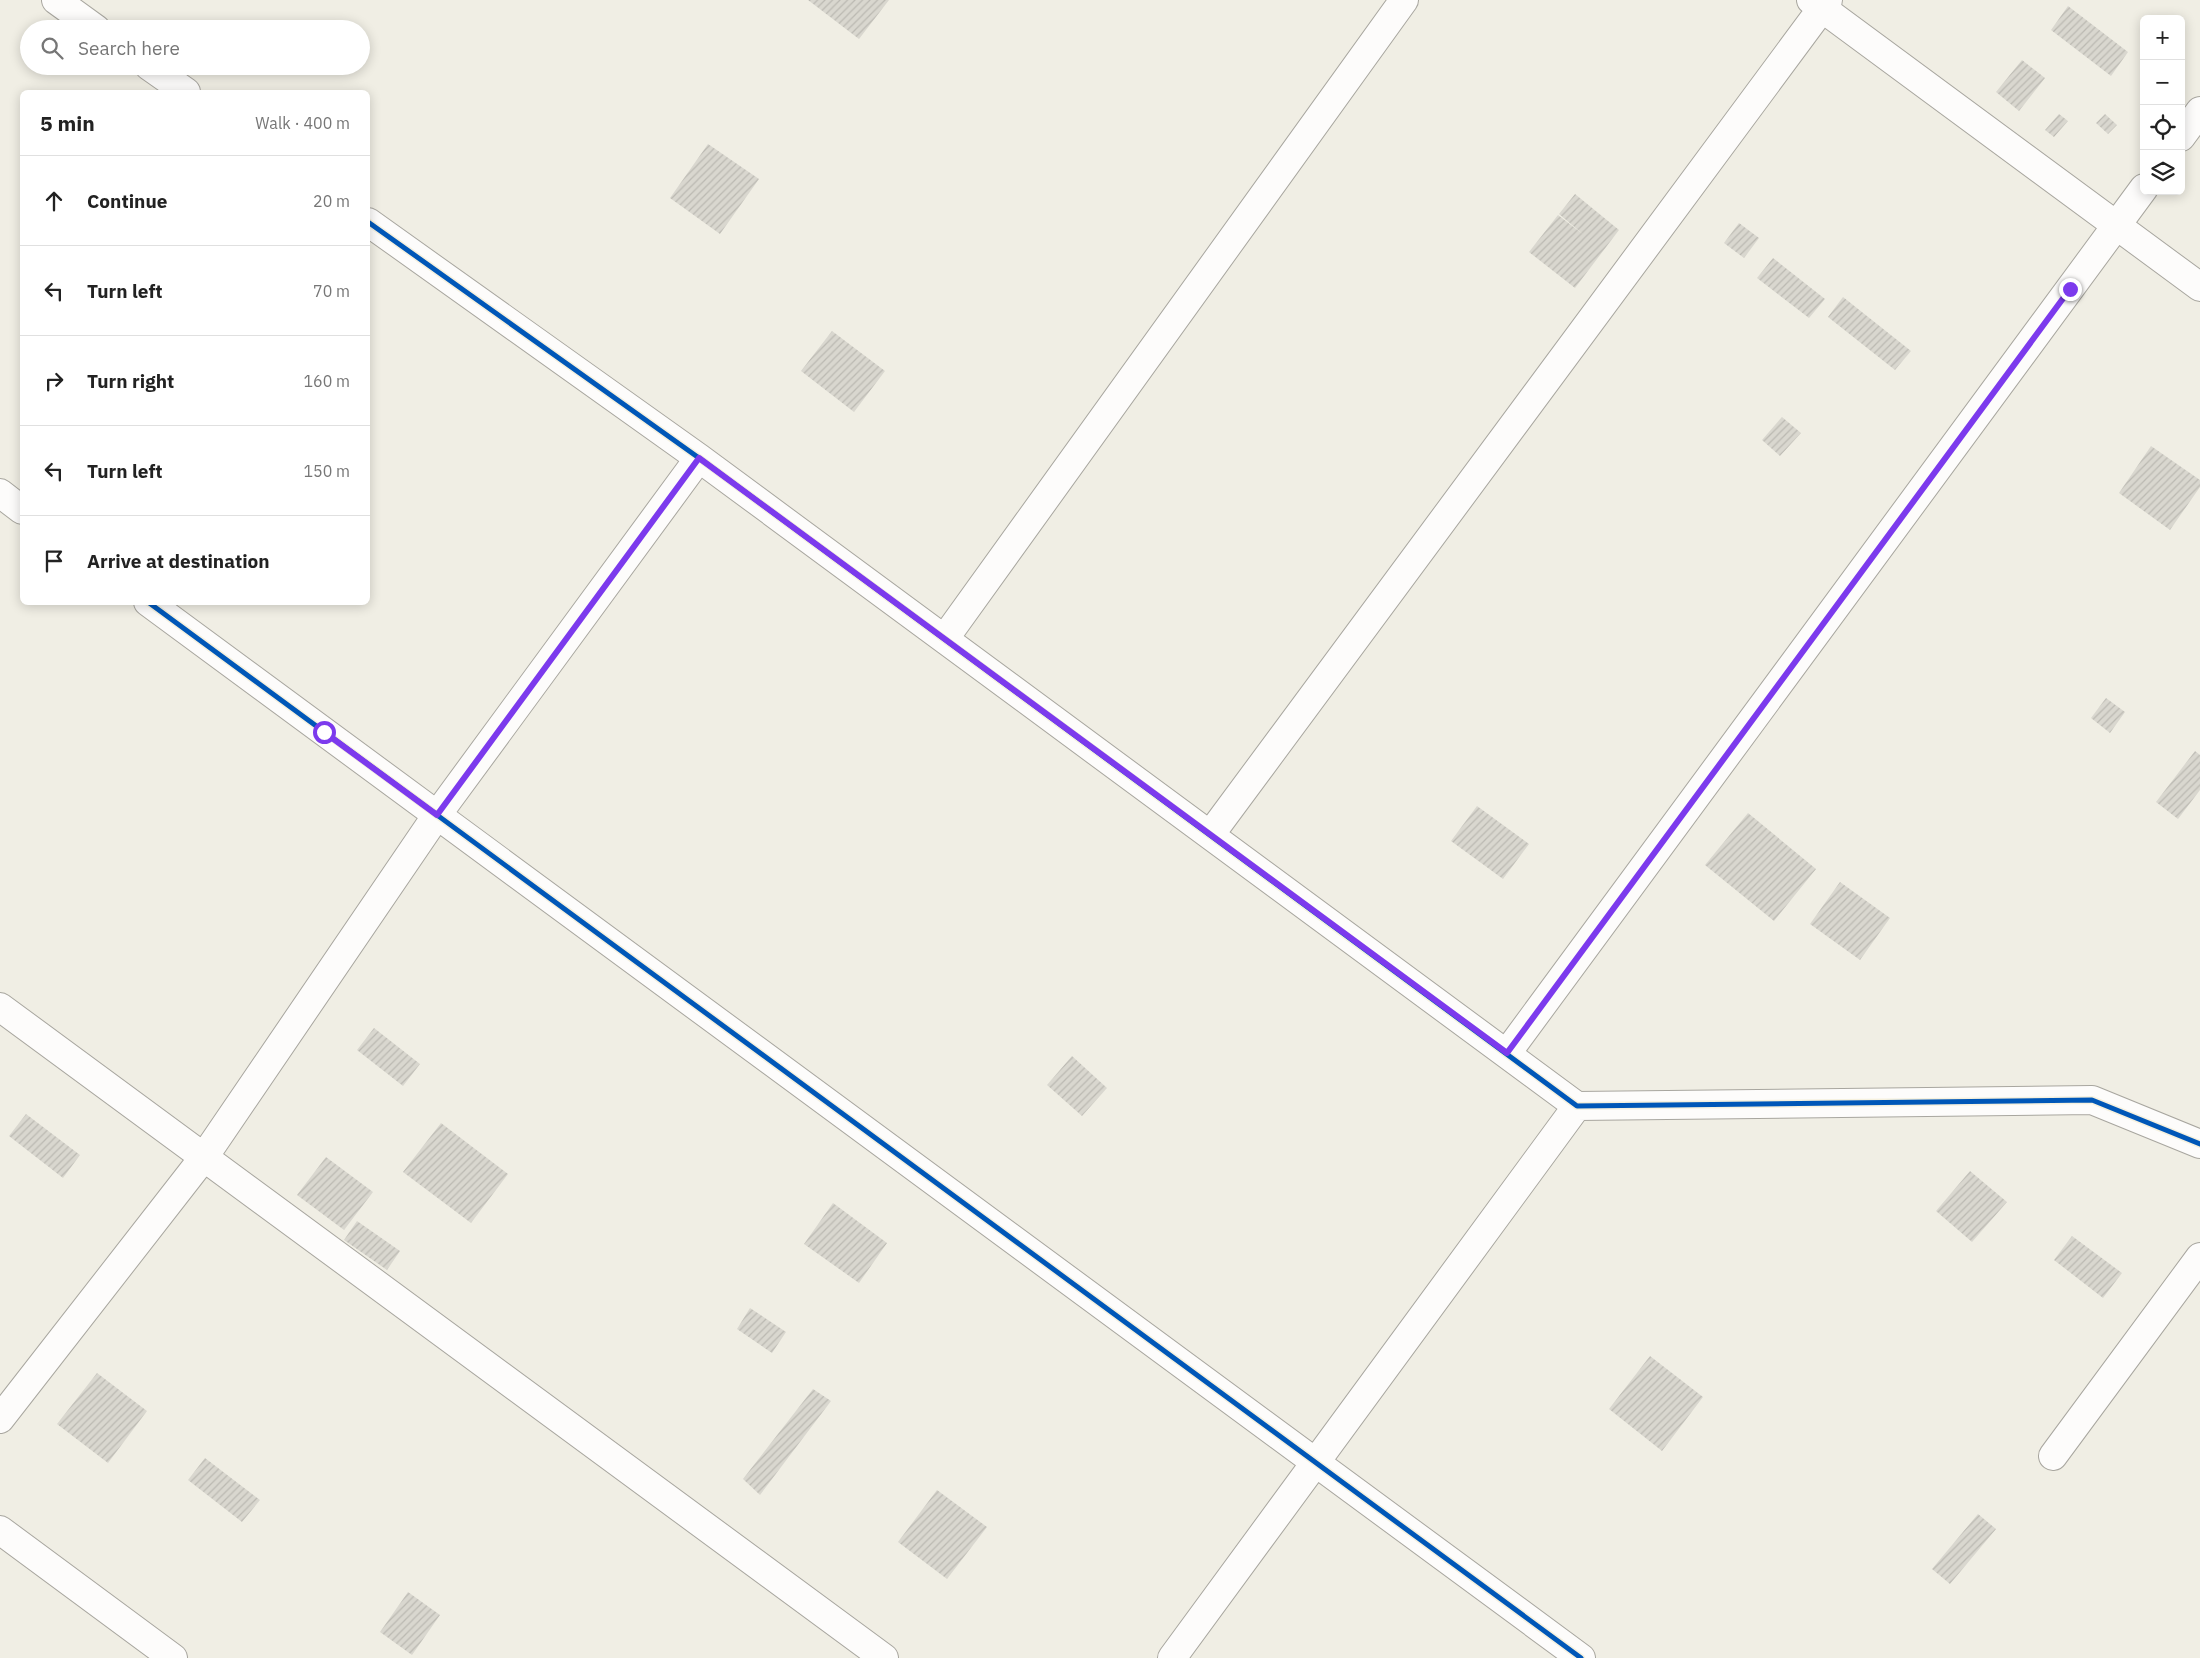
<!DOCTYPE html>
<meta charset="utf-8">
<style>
:root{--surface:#fff;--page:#f6f6f6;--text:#222;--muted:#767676;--line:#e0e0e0}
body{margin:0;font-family:"IBM Plex Sans",sans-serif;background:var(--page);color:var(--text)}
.controls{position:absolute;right:15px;top:15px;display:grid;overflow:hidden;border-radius:8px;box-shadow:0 2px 12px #0003}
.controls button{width:45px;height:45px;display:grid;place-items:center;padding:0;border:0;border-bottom:1px solid var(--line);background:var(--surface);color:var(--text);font:25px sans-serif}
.stop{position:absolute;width:15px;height:15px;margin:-11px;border:4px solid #7c3aed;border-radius:50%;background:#fff}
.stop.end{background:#7c3aed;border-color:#fff;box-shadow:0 1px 5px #0008}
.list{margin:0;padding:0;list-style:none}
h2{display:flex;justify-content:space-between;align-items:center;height:65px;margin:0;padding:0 20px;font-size:21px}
h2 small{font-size:16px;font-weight:400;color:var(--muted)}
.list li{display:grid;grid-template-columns:32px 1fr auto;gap:15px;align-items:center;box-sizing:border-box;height:90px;padding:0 20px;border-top:1px solid var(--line)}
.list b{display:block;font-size:19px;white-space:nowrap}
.list em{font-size:16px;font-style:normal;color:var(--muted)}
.icon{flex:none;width:28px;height:28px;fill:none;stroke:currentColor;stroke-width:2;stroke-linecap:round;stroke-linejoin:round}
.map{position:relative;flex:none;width:2200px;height:1658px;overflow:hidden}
.search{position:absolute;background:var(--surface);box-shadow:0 2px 12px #0003;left:20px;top:20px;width:350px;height:55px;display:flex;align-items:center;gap:12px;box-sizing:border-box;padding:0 18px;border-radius:28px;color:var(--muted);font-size:19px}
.panel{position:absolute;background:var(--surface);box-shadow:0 2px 12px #0003;left:20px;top:90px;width:350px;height:515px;border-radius:8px}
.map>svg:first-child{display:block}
.building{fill:url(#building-hatch)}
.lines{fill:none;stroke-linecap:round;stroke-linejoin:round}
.minor-casing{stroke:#a8a69f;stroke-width:30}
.minor{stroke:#fdfcfb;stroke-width:28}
.cycleway-casing{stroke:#f6f1de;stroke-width:8}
.cycleway{stroke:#0057b8;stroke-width:5}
.route{stroke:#7c3aed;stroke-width:6}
</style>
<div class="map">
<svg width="2200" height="1658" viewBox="0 0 2200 1658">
<defs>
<pattern id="building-hatch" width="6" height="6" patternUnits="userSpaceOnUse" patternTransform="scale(1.25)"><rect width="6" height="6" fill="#d9d7cf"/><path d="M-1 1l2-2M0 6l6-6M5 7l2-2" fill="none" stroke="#bbb9b2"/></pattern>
</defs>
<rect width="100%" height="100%" fill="#f0eee4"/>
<!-- building -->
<path class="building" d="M808,0H889L859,39Z
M2068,6L2128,52L2111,76L2051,30Z
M2022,60L2045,78L2019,111L1996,92Z
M2059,114L2068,121L2054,137L2045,130Z
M2105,114L2117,125L2108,134L2096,123Z
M708,144L759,179L720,234L670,198Z
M1575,194L1619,230L1575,288L1529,252L1558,215L1584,235L1559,214Z
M1739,223L1759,238L1744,258L1724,243Z
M1773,258L1825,299L1809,318L1757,278Z
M1843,297L1911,351L1895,370L1828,317Z
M832,331L885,371L854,412L801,371Z
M1782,417L1801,433L1780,456L1762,440Z
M2151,446L2200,480V487L2170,530L2119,493Z
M2106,698L2125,712L2110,733L2091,718Z
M2195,751L2200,755V790L2178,819L2156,802Z
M1477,806L1529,844L1503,879L1451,841Z
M1748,813L1816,869L1774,921L1705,865Z
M1840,882L1890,918L1860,960L1810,924Z
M374,1028L420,1064L403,1086L357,1050Z
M1072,1056L1107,1088L1082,1116L1047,1085Z
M26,1114L80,1155L63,1178L9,1136Z
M441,1123L508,1174L471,1223L403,1172Z
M326,1157L373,1192L344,1230L297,1195Z
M1970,1171L2007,1202L1972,1242L1936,1211Z
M833,1203L887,1243L859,1283L804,1244Z
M357,1221L400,1251L387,1270L344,1240Z
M2072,1236L2122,1273L2103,1298L2054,1260Z
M750,1308L786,1332L772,1353L737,1329Z
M1650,1356L1703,1397L1662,1451L1609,1409Z
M97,1373L147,1411L108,1463L57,1424Z
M813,1389L831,1401L760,1495L743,1479Z
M205,1458L260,1500L242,1522L188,1480Z
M937,1490L987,1527L947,1579L898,1542Z
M1978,1514L1996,1529L1950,1584L1932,1569Z
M408,1592L440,1615L412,1655L380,1632Z"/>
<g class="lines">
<defs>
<path id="minor" d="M56,0L96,29
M1811,0L2200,287
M149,66L186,92
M2181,137L2200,111
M368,222L699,458L1577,1106L2092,1100L2200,1144
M0,493L22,510
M148,602L1581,1658
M945,638L1404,0
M1210,835L1828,0
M0,1007L884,1658
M1507,1053L2144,188
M0,1419L204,1157L437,815L699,458
M2053,1456L2200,1257
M0,1530L173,1658
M1172,1658L1577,1106"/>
</defs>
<!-- minor casing -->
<use href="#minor" class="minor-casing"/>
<!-- minor -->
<use href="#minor" class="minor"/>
<defs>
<path id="cycleway" d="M368,222L699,458L1577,1106L2092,1100L2200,1144
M148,602L1581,1658"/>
</defs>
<!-- cycleway casing -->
<use href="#cycleway" class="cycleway-casing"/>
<!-- cycleway -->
<use href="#cycleway" class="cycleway"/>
</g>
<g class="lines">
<!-- route -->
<path class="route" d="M324,732L437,815L699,458L1507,1053L2070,289"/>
</g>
</svg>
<div class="controls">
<button>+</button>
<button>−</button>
<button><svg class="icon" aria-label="locate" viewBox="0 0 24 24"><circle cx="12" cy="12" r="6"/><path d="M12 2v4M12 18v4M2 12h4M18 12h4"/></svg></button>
<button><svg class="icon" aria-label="layers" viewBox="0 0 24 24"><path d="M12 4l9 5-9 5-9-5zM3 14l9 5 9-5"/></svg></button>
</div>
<div class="stop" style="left:324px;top:732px"></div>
<div class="stop end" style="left:2070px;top:289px"></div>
<div class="search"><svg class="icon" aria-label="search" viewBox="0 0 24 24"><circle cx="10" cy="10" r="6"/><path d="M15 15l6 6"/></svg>Search here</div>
<section class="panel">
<h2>5 min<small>Walk · 400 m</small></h2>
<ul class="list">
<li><svg class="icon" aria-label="ahead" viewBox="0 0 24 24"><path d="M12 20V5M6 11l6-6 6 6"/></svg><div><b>Continue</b></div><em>20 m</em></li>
<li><svg class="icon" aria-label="left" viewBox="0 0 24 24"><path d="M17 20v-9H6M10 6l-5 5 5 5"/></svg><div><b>Turn left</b></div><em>70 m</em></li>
<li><svg class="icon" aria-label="right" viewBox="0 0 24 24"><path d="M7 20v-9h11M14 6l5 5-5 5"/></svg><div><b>Turn right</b></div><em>160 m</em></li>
<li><svg class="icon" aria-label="left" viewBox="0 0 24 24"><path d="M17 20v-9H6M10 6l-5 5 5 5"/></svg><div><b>Turn left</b></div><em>150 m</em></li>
<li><svg class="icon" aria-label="arrive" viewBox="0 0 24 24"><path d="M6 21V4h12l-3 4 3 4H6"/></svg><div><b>Arrive at destination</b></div></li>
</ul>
</section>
</div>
